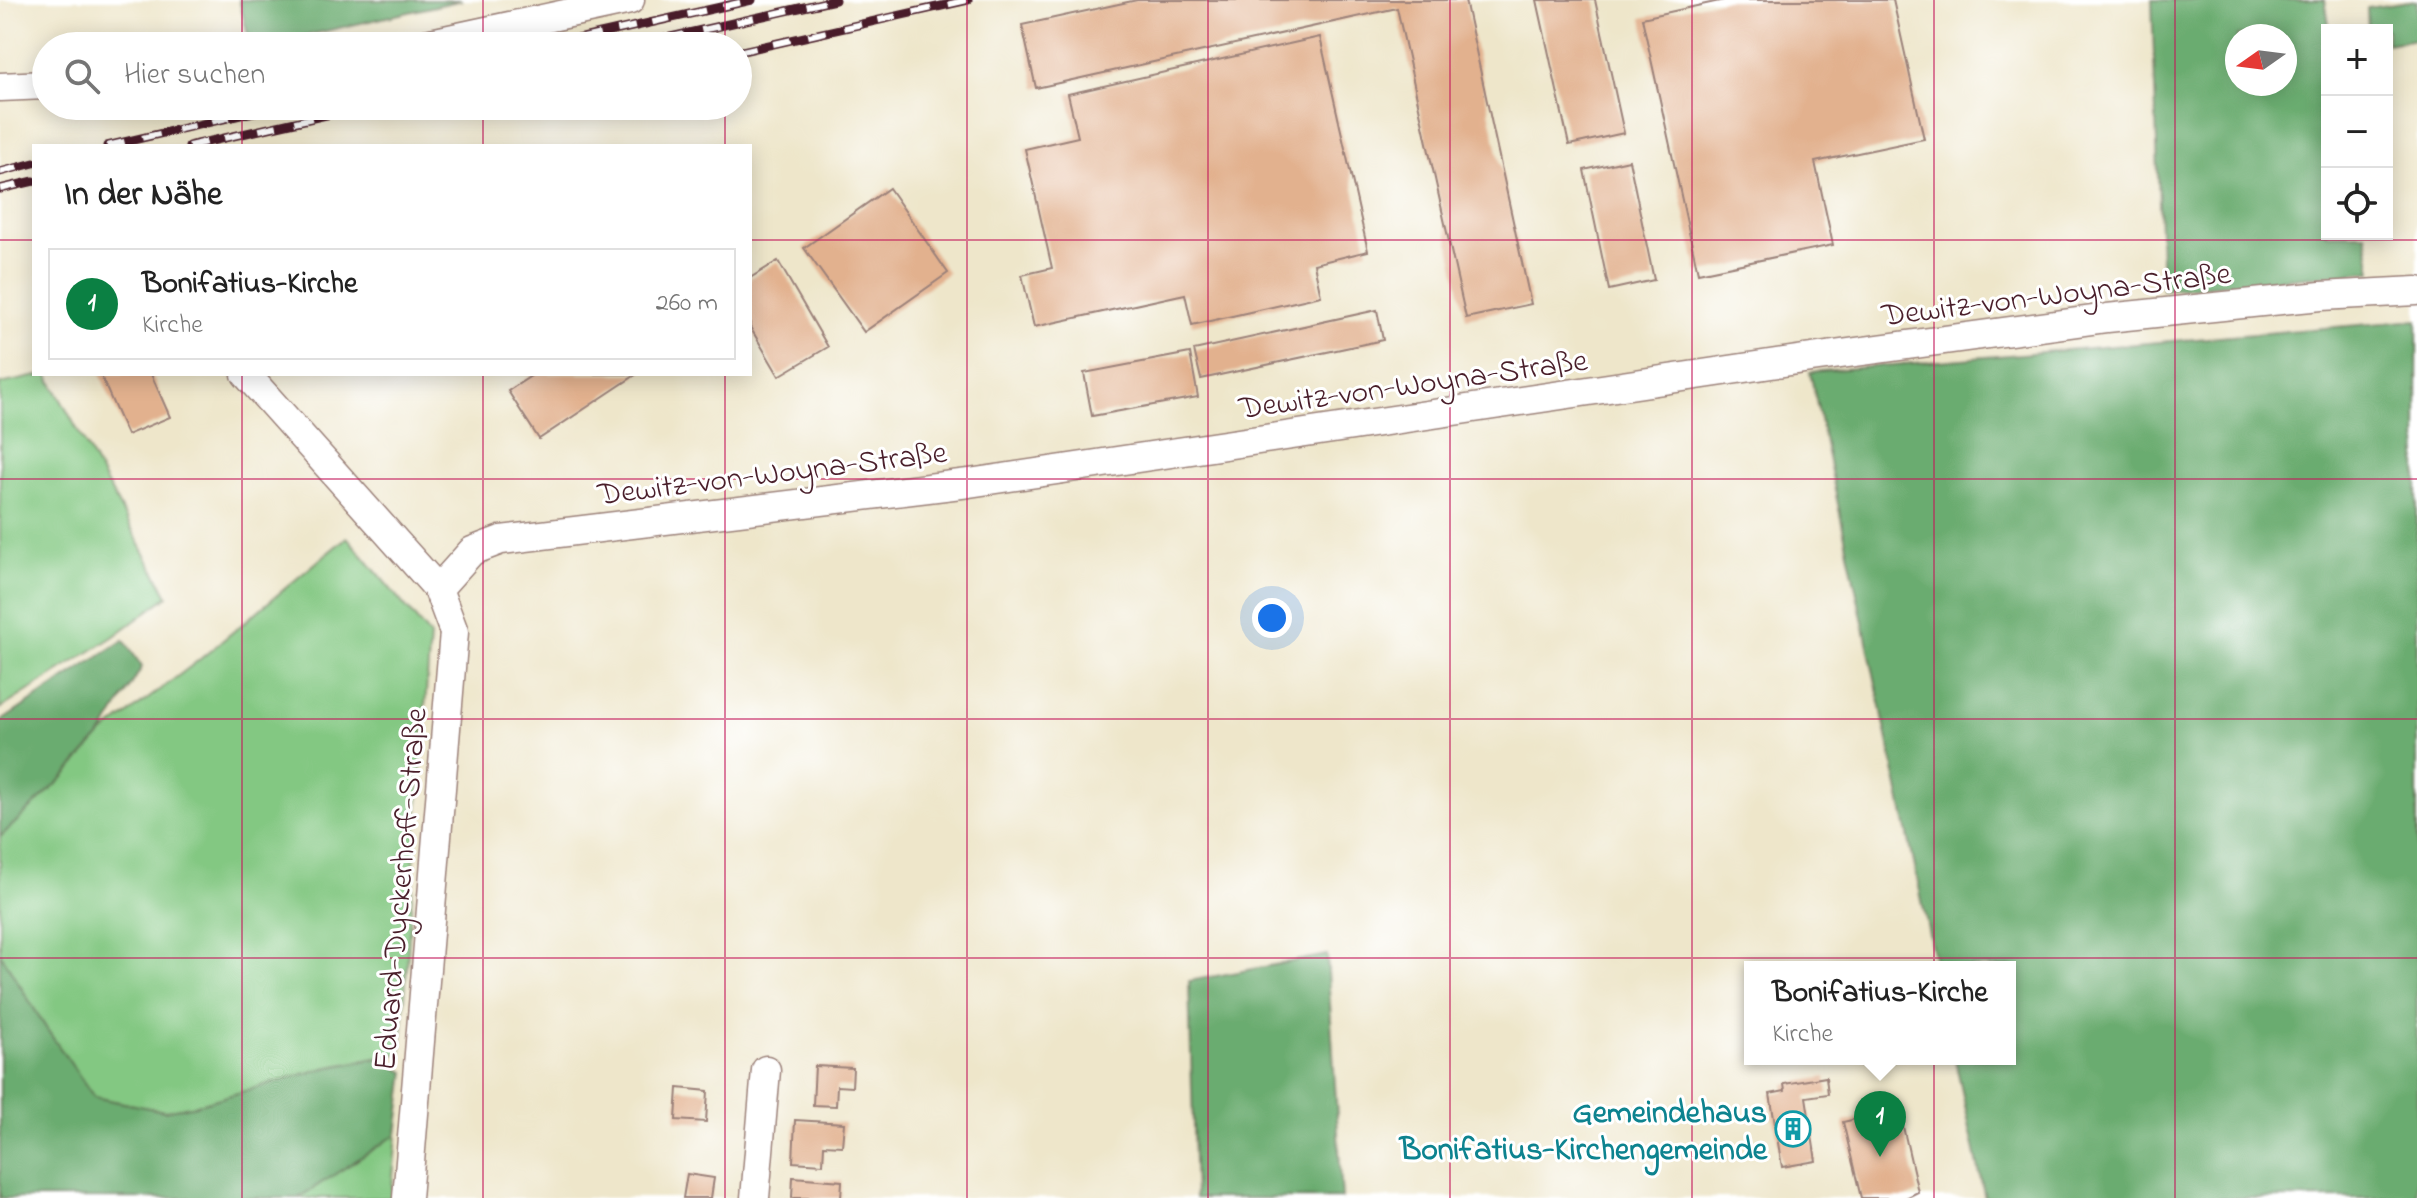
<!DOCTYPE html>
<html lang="de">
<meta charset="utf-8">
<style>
:root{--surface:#fff;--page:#f6f6f6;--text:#222;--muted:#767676;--line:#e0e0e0;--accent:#0b8043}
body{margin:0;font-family:"Indie Flower",sans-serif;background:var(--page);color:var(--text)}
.controls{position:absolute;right:24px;top:24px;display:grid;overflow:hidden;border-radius:0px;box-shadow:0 4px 20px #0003}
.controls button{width:72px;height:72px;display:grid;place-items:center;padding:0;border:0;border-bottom:2px solid var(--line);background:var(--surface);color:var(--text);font:40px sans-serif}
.compass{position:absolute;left:2225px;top:24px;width:72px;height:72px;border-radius:50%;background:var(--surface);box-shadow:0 4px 20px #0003;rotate:256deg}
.you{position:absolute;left:1272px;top:618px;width:28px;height:28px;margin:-20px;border:6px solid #fff;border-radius:50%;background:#1a73e8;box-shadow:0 0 0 12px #1a73e833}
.badge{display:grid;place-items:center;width:52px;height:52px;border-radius:50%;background:var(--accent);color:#fff;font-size:26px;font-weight:700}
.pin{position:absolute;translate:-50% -66px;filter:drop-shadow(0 2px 4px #0008)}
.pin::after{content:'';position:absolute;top:42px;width:28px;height:24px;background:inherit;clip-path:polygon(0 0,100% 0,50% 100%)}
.popup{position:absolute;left:1744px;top:961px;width:272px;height:104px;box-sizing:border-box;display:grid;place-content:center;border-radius:0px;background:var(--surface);filter:drop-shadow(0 2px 6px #0005);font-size:26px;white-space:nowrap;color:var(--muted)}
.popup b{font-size:30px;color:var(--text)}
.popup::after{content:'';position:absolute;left:50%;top:100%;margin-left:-16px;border:16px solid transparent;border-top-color:var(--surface)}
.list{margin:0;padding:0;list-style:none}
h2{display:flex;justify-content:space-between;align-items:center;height:104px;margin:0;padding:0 32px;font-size:34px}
h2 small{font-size:26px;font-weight:400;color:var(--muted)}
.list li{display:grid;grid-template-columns:52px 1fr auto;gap:24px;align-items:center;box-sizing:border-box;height:112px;margin:0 16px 16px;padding:0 16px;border:2px solid var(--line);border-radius:0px}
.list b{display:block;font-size:30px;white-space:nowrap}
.list p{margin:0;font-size:26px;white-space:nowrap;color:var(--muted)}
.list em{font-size:26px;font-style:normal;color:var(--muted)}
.icon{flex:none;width:44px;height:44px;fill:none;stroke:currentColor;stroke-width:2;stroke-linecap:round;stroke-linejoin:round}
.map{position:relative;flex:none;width:2417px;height:1198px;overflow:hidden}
.search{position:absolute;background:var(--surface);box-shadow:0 4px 20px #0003;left:32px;top:32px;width:720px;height:88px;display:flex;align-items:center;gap:20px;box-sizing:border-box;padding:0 28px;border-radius:44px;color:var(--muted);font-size:30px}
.panel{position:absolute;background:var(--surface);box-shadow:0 4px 20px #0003;left:32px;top:144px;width:720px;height:232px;border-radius:0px}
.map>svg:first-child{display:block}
.green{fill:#83c882;stroke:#667456;stroke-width:2}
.forest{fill:#6aac70;stroke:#5a664e;stroke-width:2;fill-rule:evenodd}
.building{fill:#e2b18e}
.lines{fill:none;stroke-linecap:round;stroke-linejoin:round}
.minor-casing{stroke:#9c827a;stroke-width:31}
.minor{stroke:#fff;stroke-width:28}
.rail-casing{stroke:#4a1f2b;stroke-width:9}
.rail{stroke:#fff;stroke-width:6;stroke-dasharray:18;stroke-linecap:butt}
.grid{fill:none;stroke:#c2185b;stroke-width:2;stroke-opacity:0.55}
.labels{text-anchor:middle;stroke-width:6;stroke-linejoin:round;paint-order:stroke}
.street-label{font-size:32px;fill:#4a1f2b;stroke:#fff}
.culture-label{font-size:32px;font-weight:bold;fill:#0d838f;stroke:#fff;text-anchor:end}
</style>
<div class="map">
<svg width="2417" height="1198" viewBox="0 0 2417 1198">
<rect width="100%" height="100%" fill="#fff"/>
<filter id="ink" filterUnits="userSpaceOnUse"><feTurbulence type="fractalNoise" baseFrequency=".0125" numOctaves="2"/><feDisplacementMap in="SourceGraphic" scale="16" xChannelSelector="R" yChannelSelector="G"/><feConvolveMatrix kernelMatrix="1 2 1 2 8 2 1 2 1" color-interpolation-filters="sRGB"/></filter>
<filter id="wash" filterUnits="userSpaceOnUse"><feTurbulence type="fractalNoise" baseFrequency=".006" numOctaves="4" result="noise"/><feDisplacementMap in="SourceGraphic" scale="32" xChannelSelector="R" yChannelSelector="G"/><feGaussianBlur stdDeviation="1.8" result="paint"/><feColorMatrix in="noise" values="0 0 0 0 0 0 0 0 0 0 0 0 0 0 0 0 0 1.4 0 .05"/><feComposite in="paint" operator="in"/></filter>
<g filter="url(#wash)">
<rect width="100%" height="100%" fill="#eee6ca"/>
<!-- green -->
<path class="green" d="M47,374L168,596L113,637L0,709V384Z
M347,537L430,636L401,1053L325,1068L196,1105L164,1111L93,1097L46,1028L0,953V837L64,777L102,734L199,660Z
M397,1134L391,1198H298Z"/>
<!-- forest -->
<path class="forest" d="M239,0H462L260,46H251Z
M2152,0H2325L2330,30H2327V234H2366L2372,271L2162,290ZM2285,36V84H2237V36Z
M2417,1V39L2387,44V30H2368L2367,8Z
M2417,320V1198H1985L1955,1059H2010V967H1936L1810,372Z
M124,640L142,667L102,734L64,777L0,837V722Z
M0,953L46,1028L94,1097L164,1111L196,1105L325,1068L379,1058L405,1072L397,1134L298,1198H0Z
M1327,955L1342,1198H1195L1189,981Z"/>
<g id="blocks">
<!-- building -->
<path class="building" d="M1137,0H1465L1531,304L1466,318L1397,8L1036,88L1022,25Z
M1537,0H1595L1624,133L1569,145Z
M1724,0H1893L1924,139L1815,162L1833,245L1698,273L1642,18Z
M1320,37L1368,251L1314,264L1321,296L1192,325L1185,294L1034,327L1022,275L1052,268L1025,149L1078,137L1068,94Z
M1629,160L1654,280L1609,290L1584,170Z
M889,188L948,273L864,332L804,248Z
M778,261L828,347L779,376L750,327V278Z
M1377,310L1383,340L1201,379L1194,350Z
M1190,353L1198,397L1092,416L1084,373Z
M100,374H151L170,417L127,435Z
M534,374H637L539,439L508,391Z
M815,1066L853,1068L852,1087L837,1086L836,1106L813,1105Z
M1826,1077L1828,1094L1806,1097L1816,1161L1782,1167L1770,1094L1785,1091L1784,1084Z
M678,1088L708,1091L706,1122L676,1120Z
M1899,1109L1918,1192L1906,1198H1861L1843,1122Z
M795,1120L844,1123L842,1146L824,1145L823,1164L793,1162Z
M687,1174L714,1178L711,1198H683Z
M793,1177L842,1181L841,1198H792Z"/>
</g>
</g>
<g filter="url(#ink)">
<use href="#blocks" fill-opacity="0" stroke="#9c827a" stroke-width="2"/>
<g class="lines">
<defs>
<path id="minor" d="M417,46L630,0
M0,87L46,85
M246,374L438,589L454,632L407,1198
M438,589L472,551L501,540L969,483L1804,359L2107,318L2321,296L2417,291
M755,1198L766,1070"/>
</defs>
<!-- minor casing -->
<use href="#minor" class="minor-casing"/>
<!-- minor -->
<use href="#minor" class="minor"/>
<defs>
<path id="rail" d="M547,46L752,0
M631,46L835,0
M738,52L968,0
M427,109L458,106
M107,146L280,106
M189,146L366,106
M0,172L34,163
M0,189L34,181"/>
</defs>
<!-- rail casing -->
<use href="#rail" class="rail-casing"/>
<!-- rail -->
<use href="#rail" class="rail"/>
</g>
</g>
<!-- grid -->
<path class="grid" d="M242,0V46M483,0V46M725,0V46M967,0V1198M1208,0V1198M1450,0V1198M1692,0V1198M1934,0V1198M2175,0V1198M242,106V146M483,106V146M725,106V146M0,240H34M750,240H2417M242,374V1198M483,374V1198M725,374V1198M0,479H2417M0,719H2417M0,958H2417"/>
<!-- icons -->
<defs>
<symbol id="building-ring" viewBox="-11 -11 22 22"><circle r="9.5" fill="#fff" stroke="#0f9aa8" stroke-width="1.5"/><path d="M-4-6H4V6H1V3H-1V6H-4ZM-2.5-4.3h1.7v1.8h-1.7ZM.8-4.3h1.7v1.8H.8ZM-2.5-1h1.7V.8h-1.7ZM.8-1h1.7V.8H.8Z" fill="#0f9aa8"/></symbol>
</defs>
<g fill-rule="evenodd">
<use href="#building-ring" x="1773" y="1109" width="40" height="40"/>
</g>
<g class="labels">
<!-- street labels -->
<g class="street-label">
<text transform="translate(2056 293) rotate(-7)" y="11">Dewitz-von-Woyna-Straße</text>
<text transform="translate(1413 383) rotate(-8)" y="11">Dewitz-von-Woyna-Straße</text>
<text transform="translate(772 472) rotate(-7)" y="11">Dewitz-von-Woyna-Straße</text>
<text transform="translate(399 889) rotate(-85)" y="11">Eduard-Dyckerhoff-Straße</text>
</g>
<!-- culture labels -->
<g class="culture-label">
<text x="1767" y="1122">Gemeindehaus<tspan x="1767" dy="37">Bonifatius-Kirchengemeinde</tspan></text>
</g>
</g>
</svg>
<div class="controls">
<button>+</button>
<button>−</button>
<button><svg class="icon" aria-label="locate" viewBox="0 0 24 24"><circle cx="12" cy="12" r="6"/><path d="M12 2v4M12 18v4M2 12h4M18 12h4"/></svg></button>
</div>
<svg class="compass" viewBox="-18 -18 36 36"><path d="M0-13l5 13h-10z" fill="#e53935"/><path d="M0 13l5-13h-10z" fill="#767676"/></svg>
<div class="you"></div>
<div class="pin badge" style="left:1880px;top:1157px">1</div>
<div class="popup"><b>Bonifatius-Kirche</b>Kirche</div>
<div class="search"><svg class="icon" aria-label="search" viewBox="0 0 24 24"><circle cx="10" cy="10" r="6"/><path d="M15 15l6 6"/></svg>Hier suchen</div>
<section class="panel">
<h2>In der Nähe<small></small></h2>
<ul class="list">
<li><span class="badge">1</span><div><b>Bonifatius-Kirche</b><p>Kirche</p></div><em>260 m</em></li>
</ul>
</section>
</div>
